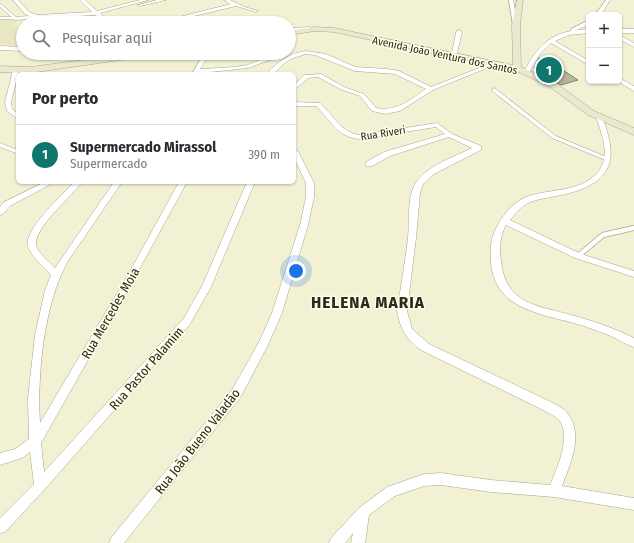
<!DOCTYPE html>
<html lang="pt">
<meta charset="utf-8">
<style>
:root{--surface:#fff;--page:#f7f7f7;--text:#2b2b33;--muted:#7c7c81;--line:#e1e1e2;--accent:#0f766e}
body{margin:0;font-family:"Fira Sans Condensed",sans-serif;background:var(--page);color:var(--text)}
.controls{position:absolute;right:12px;top:12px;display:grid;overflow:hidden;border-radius:6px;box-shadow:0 1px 3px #0004}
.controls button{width:36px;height:36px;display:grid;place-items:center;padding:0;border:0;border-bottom:1px solid var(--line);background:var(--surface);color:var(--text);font:20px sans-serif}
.you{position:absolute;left:296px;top:271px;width:14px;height:14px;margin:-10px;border:3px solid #fff;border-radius:50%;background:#1a73e8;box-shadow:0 0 0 6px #1a73e833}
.badge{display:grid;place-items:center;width:26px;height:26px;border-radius:50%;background:var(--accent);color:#fff;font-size:13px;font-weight:700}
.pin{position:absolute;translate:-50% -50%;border:2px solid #fff;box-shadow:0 1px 4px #0006}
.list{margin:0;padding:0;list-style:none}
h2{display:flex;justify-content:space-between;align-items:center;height:52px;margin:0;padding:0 16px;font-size:17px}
h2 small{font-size:13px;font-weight:400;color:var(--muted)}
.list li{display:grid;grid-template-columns:26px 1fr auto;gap:12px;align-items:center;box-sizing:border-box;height:60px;padding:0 16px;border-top:1px solid var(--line)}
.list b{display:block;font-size:15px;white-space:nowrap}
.list p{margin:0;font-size:13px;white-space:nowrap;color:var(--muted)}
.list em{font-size:13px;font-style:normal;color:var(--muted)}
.icon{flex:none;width:22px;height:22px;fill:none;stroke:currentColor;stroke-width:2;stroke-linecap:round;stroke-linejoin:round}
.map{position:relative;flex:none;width:634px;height:543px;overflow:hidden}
.search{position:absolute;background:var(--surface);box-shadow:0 1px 3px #0004;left:16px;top:16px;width:280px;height:44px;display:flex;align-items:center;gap:10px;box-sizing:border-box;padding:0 14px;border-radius:22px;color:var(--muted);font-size:15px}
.panel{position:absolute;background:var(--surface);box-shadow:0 1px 3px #0004;left:16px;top:72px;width:280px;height:112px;border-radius:6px}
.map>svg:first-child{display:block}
.built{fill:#e9e7c2}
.building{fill:#b8b79b;stroke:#838167}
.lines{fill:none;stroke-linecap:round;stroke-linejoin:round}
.service-far2-casing{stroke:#a7a68a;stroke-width:3.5}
.service-far1-casing{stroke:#a7a68a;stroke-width:4.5}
.service-casing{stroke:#a7a68a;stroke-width:6}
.minor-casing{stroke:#a7a68a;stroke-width:1}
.secondary-casing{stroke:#a7a68a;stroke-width:1}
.service-far2{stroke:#fff;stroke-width:2.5}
.service-far1{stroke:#fff;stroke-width:3.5}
.service{stroke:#fff;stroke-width:4.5}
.minor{fill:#fff;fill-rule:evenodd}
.secondary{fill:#eae8ce;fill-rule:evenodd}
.labels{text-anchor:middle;stroke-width:3;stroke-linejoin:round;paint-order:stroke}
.far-street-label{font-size:11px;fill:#2a2a1f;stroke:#fffee6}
.street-label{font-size:13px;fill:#2a2a1f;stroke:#fffee6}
.district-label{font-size:17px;font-weight:bold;letter-spacing:1px;fill:#2a2a1f;stroke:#fffee6}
</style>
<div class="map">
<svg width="634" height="543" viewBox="0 0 634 543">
<rect width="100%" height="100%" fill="#f2f1d4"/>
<!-- built -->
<path class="built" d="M2,19H20L13,25L23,26V47L0,44V20Z"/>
<!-- building -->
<path class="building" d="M539,58L555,68L558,67L578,80L561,85L543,75L534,68Z"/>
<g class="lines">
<defs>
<path id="service-far2" d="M0,5L15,18
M0,18H15"/>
<path id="service-far1" d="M494,90L554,137L607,159"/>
<path id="service" d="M578,256L603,235L634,228"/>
<path id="minor" d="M13,0H18L29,12L37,15L92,12L80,0H85L97,11L140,0H148L100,13L107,20L126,23L103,22L95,15L15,20L13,19V17L29,16L25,14Z
M157,0H166L140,6L138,5Z
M224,0H230L245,7L258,11L256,12L236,6L165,23H155L231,4Z
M509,0H513L518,26L513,25Z
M606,0H610L601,15H595Z
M589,20V24L577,30L589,29V33L569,35L555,41L589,61V65L551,43L540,54L529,73H525L524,72C534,52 547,35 571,31V29Z
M289,28L310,27L313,29L310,31L289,32Z
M619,29H634V33H619Z
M459,30L462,32L456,57L451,58L456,32Z
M619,35L634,43V47L619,39Z
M0,46L23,47V51L0,50Z
M306,51L326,54L355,67L387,69L399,71L431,87L489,64L494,65L433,90L400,111L385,114L372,111L360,96L340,89L318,77L308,78L294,90V85L304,75L321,74L344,87L364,94L376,108C397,112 409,100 426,89L395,74L355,71L315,55L306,54L293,58L286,62L273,74H267C278,61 290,53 306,51Z
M204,53H210L200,69C215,68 232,68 247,65C259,62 269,53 280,53L270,60L248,68L192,74Z
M16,68L19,70L11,102L12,109L18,114V119L7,111L5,102L13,70Z
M619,78L634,86V91L617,81H619Z
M294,102L320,103C333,115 341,133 360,135L437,123L452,134L481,146V150L434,174L423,184L420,193L416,238L407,311L412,329L429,344L553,403C558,406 565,409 568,414C584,436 570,464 562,486L634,498V510L554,497L491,492L441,485L424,486L395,496L369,515L365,543H351L353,533L345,543H329L331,538L359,508L387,487L424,474L441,473L491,480L550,485C557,469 571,437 560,421C557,417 550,414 545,411L421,350C407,340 400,329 397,311C401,287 405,262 408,238C410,221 406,196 417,181C430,164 454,157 472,148L449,137L390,156L372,166H366V162L384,152L445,134L436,127L360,139C336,137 332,121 316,106H294Z
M599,115L602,117C619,159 613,182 566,194C554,197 541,198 530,202C522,205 515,214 510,220L581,254L634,271V277L575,258L506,225C500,236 499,248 501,261C506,305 537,305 571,315C593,321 614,328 634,338V347C627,345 621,341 615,338C605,333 594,330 584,326C538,312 485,311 491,245C493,228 507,207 522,199C546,187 578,195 598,172C611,156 602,134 596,117Z
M0,143L18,150V154L0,147Z
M294,149L298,151L314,183V197L308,225L282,313L267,347L240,398L124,543H109L111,538L232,390L259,342L272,313L300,225L306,197V183L294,158Z
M45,182L53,183L10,206L3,214L0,215V207L4,202Z
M74,182H82C72,196 35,227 36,244C37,253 49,261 55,268L114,182H122L68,261C44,303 37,375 40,423L129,273L179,182H187L135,277L41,443L44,472L184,318L202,286L247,182H255L211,287L190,324L44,490L5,532L0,533V518L34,484L30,452L22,458L0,465V453L15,449L29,439L28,398L35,335L45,290L51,275C43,266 32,258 28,246C24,229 63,194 74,182Z"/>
<path id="secondary" d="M517,0H523L520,25L521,67L556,83L594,111L634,128V135L588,115L550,87L519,72L334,32L315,31L289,35V31L315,27L334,28L513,65L512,25Z
M137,53H159L155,55L30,73L0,72V66L30,67Z"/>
</defs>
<!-- service-far2 casing -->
<use href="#service-far2" class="service-far2-casing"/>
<!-- service-far1 casing -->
<use href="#service-far1" class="service-far1-casing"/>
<!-- service casing -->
<use href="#service" class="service-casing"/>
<!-- minor casing -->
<use href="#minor" class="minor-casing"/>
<!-- secondary casing -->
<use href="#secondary" class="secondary-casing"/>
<!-- service-far2 -->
<use href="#service-far2" class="service-far2"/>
<!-- service-far1 -->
<use href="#service-far1" class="service-far1"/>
<!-- service -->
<use href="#service" class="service"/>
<!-- minor -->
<use href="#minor" class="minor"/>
<!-- secondary -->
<use href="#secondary" class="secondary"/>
</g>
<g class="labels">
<!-- far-street labels -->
<g class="far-street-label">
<text transform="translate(445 55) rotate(12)" y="4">Avenida João Ventura dos Santos</text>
<text transform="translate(383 133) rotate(-9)" y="4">Rua Riveri</text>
</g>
<!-- street labels -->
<g class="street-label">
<text transform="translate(110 313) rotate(-60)" y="5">Rua Mercedes Moia</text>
<text transform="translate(146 368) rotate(-49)" y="5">Rua Pastor Palamim</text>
<text transform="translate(197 441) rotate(-52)" y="5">Rua João Bueno Valadão</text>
</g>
<!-- district labels -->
<g class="district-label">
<text x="368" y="308">HELENA MARIA</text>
</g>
</g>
</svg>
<div class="controls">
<button>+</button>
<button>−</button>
</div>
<div class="you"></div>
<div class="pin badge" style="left:549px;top:70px">1</div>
<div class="search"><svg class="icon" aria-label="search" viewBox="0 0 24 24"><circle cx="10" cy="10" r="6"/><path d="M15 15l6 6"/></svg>Pesquisar aqui</div>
<section class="panel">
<h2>Por perto<small></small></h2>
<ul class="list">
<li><span class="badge">1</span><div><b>Supermercado Mirassol</b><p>Supermercado</p></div><em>390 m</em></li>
</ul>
</section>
</div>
